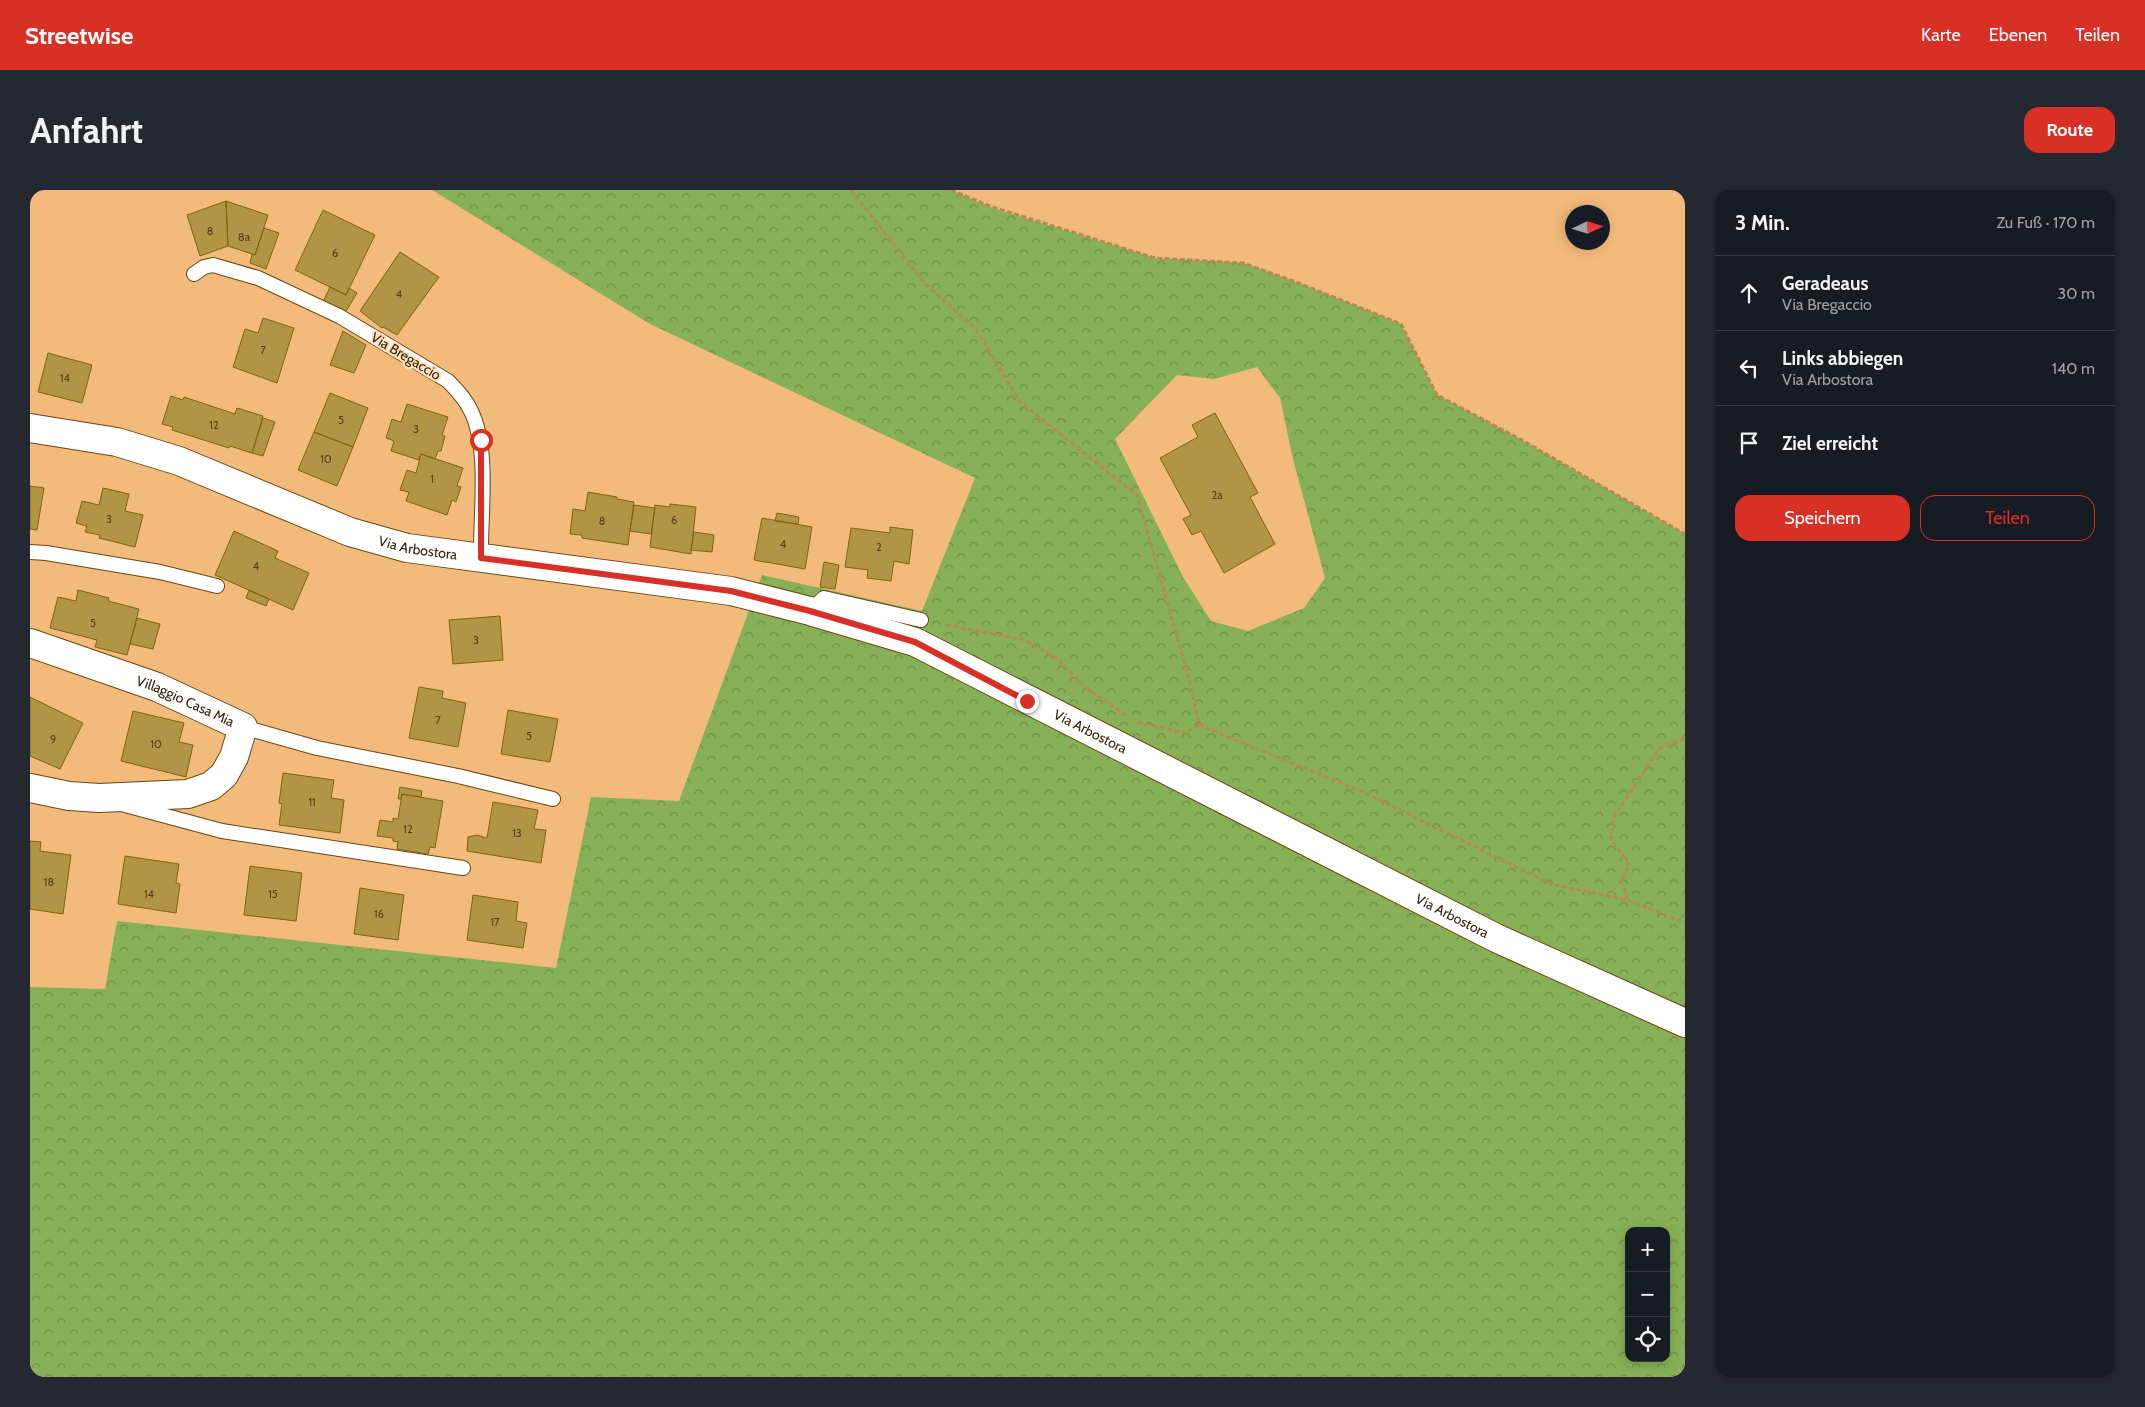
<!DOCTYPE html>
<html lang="de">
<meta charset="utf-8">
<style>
:root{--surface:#171b24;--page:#242831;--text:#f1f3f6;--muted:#9ea1a6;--line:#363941;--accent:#d93025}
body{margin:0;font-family:Cabin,sans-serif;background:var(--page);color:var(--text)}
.controls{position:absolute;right:15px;bottom:15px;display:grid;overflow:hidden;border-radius:10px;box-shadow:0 2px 12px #0003}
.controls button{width:45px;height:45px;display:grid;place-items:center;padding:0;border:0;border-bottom:1px solid var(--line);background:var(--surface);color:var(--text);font:25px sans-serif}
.compass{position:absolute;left:1535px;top:15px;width:45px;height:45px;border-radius:50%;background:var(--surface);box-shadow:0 2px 12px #0003;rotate:86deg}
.stop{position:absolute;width:15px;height:15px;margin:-11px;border:4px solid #d93025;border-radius:50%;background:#fff}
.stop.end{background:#d93025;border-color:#fff;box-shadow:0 1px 5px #0008}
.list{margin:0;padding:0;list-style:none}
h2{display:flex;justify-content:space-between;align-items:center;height:65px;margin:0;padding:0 20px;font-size:21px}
h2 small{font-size:16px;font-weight:400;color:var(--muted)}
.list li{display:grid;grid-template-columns:32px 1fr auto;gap:15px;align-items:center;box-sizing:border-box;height:75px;padding:0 20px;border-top:1px solid var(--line)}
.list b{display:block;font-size:19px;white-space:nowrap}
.list p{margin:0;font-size:16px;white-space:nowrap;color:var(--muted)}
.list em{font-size:16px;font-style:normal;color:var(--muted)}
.actions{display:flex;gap:10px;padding:15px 20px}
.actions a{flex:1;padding:11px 0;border:1px solid var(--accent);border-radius:15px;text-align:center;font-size:18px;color:var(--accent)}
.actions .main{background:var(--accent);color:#fff}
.icon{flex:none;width:28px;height:28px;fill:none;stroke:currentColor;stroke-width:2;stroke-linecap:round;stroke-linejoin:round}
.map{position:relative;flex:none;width:1655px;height:1187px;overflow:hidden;border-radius:15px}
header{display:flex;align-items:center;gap:30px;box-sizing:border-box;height:70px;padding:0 25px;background:var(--accent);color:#fff}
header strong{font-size:24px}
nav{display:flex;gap:28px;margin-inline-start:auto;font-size:18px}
.intro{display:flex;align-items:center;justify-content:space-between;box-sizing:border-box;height:120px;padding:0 30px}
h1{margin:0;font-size:35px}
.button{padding:12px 22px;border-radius:15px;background:var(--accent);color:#fff;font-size:18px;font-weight:700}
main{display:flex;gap:30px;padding:0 30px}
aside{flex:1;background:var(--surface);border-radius:15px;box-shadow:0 2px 12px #0003}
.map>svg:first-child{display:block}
.forest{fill:url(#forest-crowns);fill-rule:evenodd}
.building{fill:#b19546;stroke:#80650a}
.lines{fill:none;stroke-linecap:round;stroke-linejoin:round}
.service-casing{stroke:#6b4511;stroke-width:16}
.minor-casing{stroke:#6b4511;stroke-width:30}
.tertiary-casing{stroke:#6b4511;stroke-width:30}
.path{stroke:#b68a55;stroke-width:3;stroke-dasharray:5 2.5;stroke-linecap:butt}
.service{stroke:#fff;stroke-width:14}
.minor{stroke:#fff;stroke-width:28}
.tertiary{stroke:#fff;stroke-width:28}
.route{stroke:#d93025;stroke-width:6}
.labels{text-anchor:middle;stroke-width:4.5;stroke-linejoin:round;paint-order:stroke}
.number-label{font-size:11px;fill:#574018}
.street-label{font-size:14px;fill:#392408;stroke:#fee2c3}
</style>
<header>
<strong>Streetwise</strong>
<nav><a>Karte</a><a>Ebenen</a><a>Teilen</a></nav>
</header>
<div class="intro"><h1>Anfahrt</h1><a class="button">Route</a></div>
<main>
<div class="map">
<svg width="1655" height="1187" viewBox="0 0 1655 1187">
<defs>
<pattern id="forest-crowns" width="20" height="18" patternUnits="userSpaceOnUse" patternTransform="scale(1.25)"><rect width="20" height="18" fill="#87b156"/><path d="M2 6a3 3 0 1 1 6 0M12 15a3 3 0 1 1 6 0" fill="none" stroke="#6f9045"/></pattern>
</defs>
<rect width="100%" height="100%" fill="#f2bb7b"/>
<!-- forest -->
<path class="forest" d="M402,0H921L960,17L1125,68L1213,73L1269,93L1371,134L1407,205L1490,249L1655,344V1187H0V797L75,799L87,731L526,778L561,607L649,611L732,385L892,421L945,288L620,134ZM1227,177L1250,208L1263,269L1295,388L1274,418L1218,441L1181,431L1153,387L1085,249L1147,185L1184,189ZM1599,1041H1636V1168H1599Z"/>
<!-- building -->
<path class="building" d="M196,11L238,25L225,65L198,56Z
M196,11L198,56L170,66L157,25Z
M293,20L345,45L316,105L265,80Z
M234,38L249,43L236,79L220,73L222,64L225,65Z
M370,62L409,87L367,145L353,137L352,138L330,121Z
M300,97L316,105L319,98L327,103L315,123L293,112Z
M233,128L264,138L247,193L203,177L215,139L228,143Z
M313,141L336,155L324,183L300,175Z
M18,163L62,175L52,213L8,202Z
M300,203L338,218L323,257L284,242Z
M141,206L153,210L154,207L205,224L207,218L233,226L222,263L200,256L199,258L142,240L143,237L132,234Z
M377,214L418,227L412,245L415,246L411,261H408L405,269L391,264L389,270L361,261L364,251L356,248L362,229L371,232Z
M1185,223L1228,303L1220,307L1245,354L1194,383L1171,341L1162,345L1153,329L1161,325L1130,268L1168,247L1162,235Z
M233,228L245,232L233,266L222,263Z
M284,242L323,257L307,296L268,280Z
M391,264L433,278L427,296L431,297L426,312L422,310L417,325L376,311L379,302L370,300L377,280L386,283Z
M0,296L14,298L7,340L0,339Z
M73,298L99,304L95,321L113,325L105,357L69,348L70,345L55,342L57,336L46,333L52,311L69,315Z
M558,302L587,307V309L604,312L598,355L552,348V345L540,344L543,319L555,321Z
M640,314L666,317L661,364L620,357L625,315L640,317Z
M604,315L625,318L621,344L600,341Z
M747,323L769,327L768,334L745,331Z
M732,328L782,337L775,379L724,370Z
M860,337L883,340L879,374L864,371L861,391L837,388L838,380L815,377L821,338L860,343Z
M204,341L248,361L245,368L279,383L263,420L185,385Z
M664,342L684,345L682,362L661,360Z
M794,372L809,375L805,399L790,397Z
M48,400L79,408L78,411L109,419L97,465L65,457L67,450L20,438L28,407L46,411Z
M219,400L239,409L236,416L216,408Z
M470,426L473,470L423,474L419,430Z
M107,428L130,434L123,459L100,454Z
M389,497L413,501L412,508L436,513L428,557L379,548Z
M0,507L53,533L30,579L0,566Z
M478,520L528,529L520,572L471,564Z
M103,521L154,533L149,552L163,555L156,587L91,571Z
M253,583L304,590L301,608L314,610L310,643L249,635L252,614L249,613Z
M370,597L392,601L391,607L372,604L371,609H368Z
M372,604L413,611L405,658L400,657L398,664L367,659L368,652L363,651V648L347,646L350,630L363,632V628L368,629Z
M463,612L508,620L504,639L516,640L511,673L437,661L438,647L447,645L457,648Z
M0,651L11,652L10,661L41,665L33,724L0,719Z
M95,666L149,674L146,693L150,694L146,723L88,714Z
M220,676L272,683L266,731L214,725Z
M330,698L374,705L368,750L324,744Z
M443,705L488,712L486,731L497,733L493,758L437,750Z"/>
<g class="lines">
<defs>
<path id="service" d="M164,84L174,77L183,75L228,88L309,126L418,191C427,200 436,210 441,221C460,260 450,325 451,368
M0,362L16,363L130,382L187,396
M780,421L794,408L891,430
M213,537L287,558L428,586L523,609
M95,615L192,641L433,678"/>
<g id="minor">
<path id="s1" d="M0,453L127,497L213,537L204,567L194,585L181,596L158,604L69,608L39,606L0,598"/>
</g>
<g id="tertiary">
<path id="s2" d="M0,238L87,252L149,271L320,342L377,358L701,401L780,421L885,452L1466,748L1655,833"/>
</g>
</defs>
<!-- service casing -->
<use href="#service" class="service-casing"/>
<!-- minor casing -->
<use href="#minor" class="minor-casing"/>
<!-- tertiary casing -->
<use href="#tertiary" class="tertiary-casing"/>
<!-- path -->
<path class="path" d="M821,0L896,95L945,138L990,212L1107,305L1160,493L1169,535L1155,543L1107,532
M921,0L960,16L1125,68L1213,73L1269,93L1371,134L1407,205L1490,249L1655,344
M916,435L995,450L1028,469L1055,497L1097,526
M1169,535L1331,601L1521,694L1597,710L1655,733
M1597,710L1592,689L1599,675L1581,649L1584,627L1629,559L1655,548"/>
<!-- service -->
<use href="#service" class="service"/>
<!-- minor -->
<use href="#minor" class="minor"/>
<!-- tertiary -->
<use href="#tertiary" class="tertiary"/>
</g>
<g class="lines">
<!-- route -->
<path class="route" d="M451,250V368L701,401L780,421L885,452L997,511"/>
</g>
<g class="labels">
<!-- number labels -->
<g class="number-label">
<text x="180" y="45">8</text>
<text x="214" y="51">8a</text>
<text x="305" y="67">6</text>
<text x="369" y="108">4</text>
<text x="233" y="164">7</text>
<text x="35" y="192">14</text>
<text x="311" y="234">5</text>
<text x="184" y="239">12</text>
<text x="386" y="243">3</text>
<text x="296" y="273">10</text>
<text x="402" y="293">1</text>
<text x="1187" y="309">2a</text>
<text x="79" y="333">3</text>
<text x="644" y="334">6</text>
<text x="572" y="335">8</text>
<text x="753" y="358">4</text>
<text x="849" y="361">2</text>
<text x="226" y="380">4</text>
<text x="63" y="437">5</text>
<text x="446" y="454">3</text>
<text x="408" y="534">7</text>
<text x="499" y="550">5</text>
<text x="23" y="553">9</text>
<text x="126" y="558">10</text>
<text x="282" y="616">11</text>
<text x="378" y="643">12</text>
<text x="487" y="647">13</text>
<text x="19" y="696">18</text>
<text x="119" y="708">14</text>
<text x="243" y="708">15</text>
<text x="349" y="728">16</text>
<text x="465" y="736">17</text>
</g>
<!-- street labels -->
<g class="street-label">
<text transform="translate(376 166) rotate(31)" y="5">Via Bregaccio</text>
<text dy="5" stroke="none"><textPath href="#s2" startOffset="408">Via Arbostora</textPath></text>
<text dy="5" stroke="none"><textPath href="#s1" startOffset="166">Villaggio Casa Mia</textPath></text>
<text dy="5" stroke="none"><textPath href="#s2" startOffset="1112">Via Arbostora</textPath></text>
<text dy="5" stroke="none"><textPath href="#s2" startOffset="1518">Via Arbostora</textPath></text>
</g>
</g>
</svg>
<div class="controls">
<button>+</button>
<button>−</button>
<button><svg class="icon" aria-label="locate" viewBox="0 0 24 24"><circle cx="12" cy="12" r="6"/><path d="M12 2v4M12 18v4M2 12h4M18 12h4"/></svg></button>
</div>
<svg class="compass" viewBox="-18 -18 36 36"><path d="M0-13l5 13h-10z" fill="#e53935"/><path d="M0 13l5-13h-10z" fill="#9ea1a6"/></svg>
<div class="stop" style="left:451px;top:250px"></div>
<div class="stop end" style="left:997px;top:511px"></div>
</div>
<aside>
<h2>3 Min.<small>Zu Fuß · 170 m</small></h2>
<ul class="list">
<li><svg class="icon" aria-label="ahead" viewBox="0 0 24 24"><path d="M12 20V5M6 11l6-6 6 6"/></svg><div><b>Geradeaus</b><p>Via Bregaccio</p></div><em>30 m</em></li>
<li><svg class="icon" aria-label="left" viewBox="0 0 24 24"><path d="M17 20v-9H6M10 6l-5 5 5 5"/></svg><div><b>Links abbiegen</b><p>Via Arbostora</p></div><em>140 m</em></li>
<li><svg class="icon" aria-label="arrive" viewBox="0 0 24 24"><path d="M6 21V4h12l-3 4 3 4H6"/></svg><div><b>Ziel erreicht</b></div></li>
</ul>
<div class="actions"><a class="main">Speichern</a><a>Teilen</a></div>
</aside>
</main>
